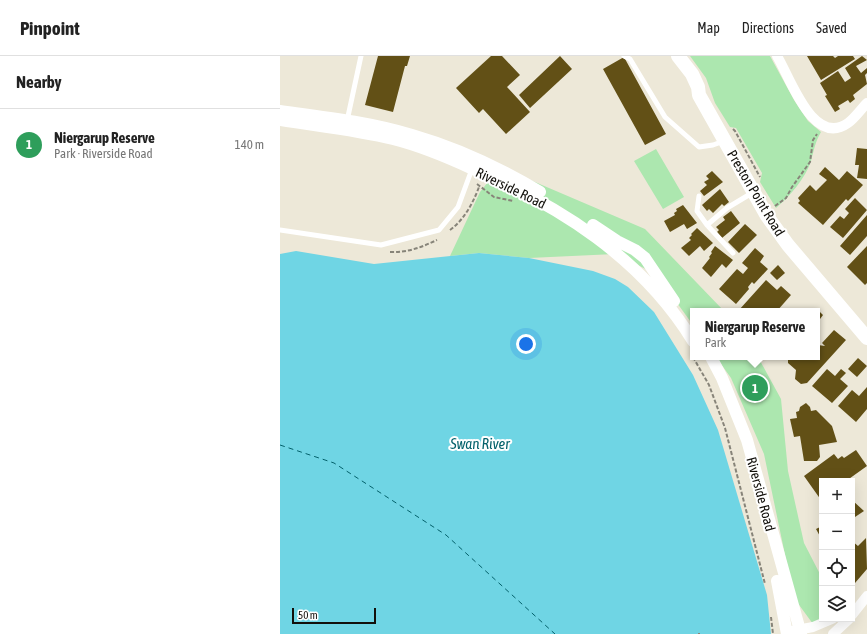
<!DOCTYPE html>
<meta charset="utf-8">
<style>
:root{--surface:#fff;--page:#f2f2f2;--text:#222;--muted:#767676;--line:#e0e0e0;--accent:#7c3aed}
body{margin:0;font-family:"Asap Condensed",sans-serif;background:var(--page);color:var(--text)}
.controls{position:absolute;right:12px;bottom:12px;display:grid;overflow:hidden;border-radius:0px;box-shadow:0 4px 16px #0002}
.controls button{width:36px;height:36px;display:grid;place-items:center;padding:0;border:0;border-bottom:1px solid var(--line);background:var(--surface);color:var(--text);font:20px sans-serif}
.scale{position:absolute;left:12px;bottom:10px;width:84px;box-sizing:border-box;padding-left:4px;border:2px solid #12100b;border-top:0;font-size:11px;line-height:14px;white-space:nowrap;color:#12100b;-webkit-text-stroke:3px #fff;paint-order:stroke}
.you{position:absolute;left:246px;top:288px;width:14px;height:14px;margin:-10px;border:3px solid #fff;border-radius:50%;background:#1a73e8;box-shadow:0 0 0 6px #1a73e833}
.badge{display:grid;place-items:center;width:26px;height:26px;border-radius:50%;background:var(--accent);color:#fff;font-size:13px;font-weight:700}
.pin{position:absolute;translate:-50% -50%;border:2px solid #fff;box-shadow:0 1px 4px #0006}
.popup{position:absolute;left:410px;top:252px;width:130px;height:52px;box-sizing:border-box;display:grid;place-content:center;border-radius:0px;background:var(--surface);filter:drop-shadow(0 1px 3px #0005);font-size:13px;white-space:nowrap;color:var(--muted)}
.popup b{font-size:15px;color:var(--text)}
.popup::after{content:'';position:absolute;left:50%;top:100%;margin-left:-8px;border:8px solid transparent;border-top-color:var(--surface)}
.list{margin:0;padding:0;list-style:none}
h2{display:flex;justify-content:space-between;align-items:center;height:52px;margin:0;padding:0 16px;font-size:17px}
h2 small{font-size:13px;font-weight:400;color:var(--muted)}
.list li{display:grid;grid-template-columns:26px 1fr auto;gap:12px;align-items:center;box-sizing:border-box;height:72px;padding:0 16px;border-top:1px solid var(--line)}
.list b{display:block;font-size:15px;white-space:nowrap}
.list p{margin:0;font-size:13px;white-space:nowrap;color:var(--muted)}
.list em{font-size:13px;font-style:normal;color:var(--muted)}
.icon{flex:none;width:22px;height:22px;fill:none;stroke:currentColor;stroke-width:2;stroke-linecap:round;stroke-linejoin:round}
.map{position:relative;flex:none;width:587px;height:578px;overflow:hidden}
header{display:flex;align-items:center;gap:24px;box-sizing:border-box;height:56px;padding:0 20px;background:var(--surface);border-bottom:1px solid var(--line)}
header strong{font-size:19px}
nav{display:flex;gap:22px;margin-inline-start:auto;font-size:14px}
main{display:flex}
aside{flex:1;background:var(--surface)}
.map>svg:first-child{display:block}
.green{fill:#ace7af}
.water{fill:#6fd5e4}
.lines{fill:none;stroke-linecap:round;stroke-linejoin:round}
.ferry{stroke:#03616b;stroke-width:1;stroke-dasharray:5 4;stroke-linecap:butt}
.building{fill:#625016}
.path{stroke:#878479;stroke-width:2;stroke-dasharray:4 2;stroke-linecap:butt}
.service{stroke:#fff;stroke-width:5}
.minor{stroke:#fff;stroke-width:10}
.tertiary{stroke:#fff;stroke-width:12}
.secondary{stroke:#fff;stroke-width:14}
.labels{text-anchor:middle;stroke-width:4;stroke-linejoin:round;paint-order:stroke}
.street-label{font-size:14px;fill:#12100b;stroke:#fff}
.water-label{font-size:15px;font-style:italic;fill:#03616b;stroke:#fff}
</style>
<header>
<strong>Pinpoint</strong>
<nav><a>Map</a><a>Directions</a><a>Saved</a></nav>
</header>
<main>
<aside>
<h2>Nearby<small></small></h2>
<ul class="list">
<li><span class="badge" style="background:#2e9e5b">1</span><div><b>Niergarup Reserve</b><p>Park · Riverside Road</p></div><em>140 m</em></li>
</ul>
</aside>
<div class="map">
<svg width="587" height="578" viewBox="0 0 587 578">
<rect width="100%" height="100%" fill="#ede8d8"/>
<!-- green -->
<path class="green" d="M410,0H490L514,44L528,65L541,76C535,86 534,94 531,105C525,123 510,140 496,152L480,126L482,117L456,72L450,71L435,47L426,22Z
M376,93L404,141L383,153L354,105Z
M220,111L365,173L444,255H413V269L376,218L335,198L249,202L199,197L170,200L200,136Z
M436,301H478L501,343L508,415L524,487L542,522V563L533,568L514,542L484,398L451,322Z"/>
<!-- water -->
<path class="water" d="M16,195L94,208L199,197L249,202L313,215L335,223L348,231L374,256L413,319L438,374L487,539L491,578H0V198Z"/>
<g class="lines">
<!-- ferry -->
<path class="ferry" d="M0,389L54,407L166,479L275,578"/>
</g>
<!-- building -->
<path class="building" d="M98,0H130L127,10H125L113,56L85,49Z
M211,0H222L240,19L227,31L250,56L226,78L203,53L199,57L176,32Z
M280,0L292,13L250,52L239,39Z
M527,0H553L555,2L558,0H573L575,3L541,24Z
M582,0L587,4L576,10L581,17L587,12V17L585,19L587,28L573,39L575,43L570,47L568,44L558,50L560,53L555,56L545,40L547,39L540,27L558,15L565,26L571,22L565,12Z
M344,1L386,78L365,89L323,13Z
M577,92L587,93V123L577,122L579,109H575Z
M545,111L559,124L567,115L583,129L568,145L566,143L543,169L518,147L520,145L518,142L530,129L536,135L547,124L539,118Z
M432,115L443,126L424,140L420,135L427,129L424,126L429,123L426,120Z
M440,133L449,146L444,150L442,148L433,157L429,153L427,155L422,149Z
M575,142L587,154L563,182L550,171L560,160L564,163L569,157L565,153Z
M403,149L417,167L407,173L404,168L390,176L384,165L395,159L394,157L397,155L396,153Z
M451,155L460,167L442,182L437,176L439,174L436,171L445,164L443,161Z
M587,159V180L570,199L560,190Z
M465,168L477,179L459,197L448,186Z
M417,172L433,187L424,195L420,190L409,200L401,192L411,184L409,182L412,179L411,178Z
M435,190L453,204L446,212L442,208L431,221L422,212L430,202L429,201L432,197L431,196Z
M587,190V227L585,229L567,211Z
M475,192L484,200L480,206L488,213L474,228L472,226L468,231L469,233L456,248L439,233L457,213L463,218L468,212L462,207Z
M498,209L505,217L497,224L490,217Z
M486,224L497,234L501,230L511,239L497,255H460L459,254Z
M536,252L543,259L537,267V255H533Z
M554,274L566,284L527,327L521,328L515,323L516,314L508,307V304L511,301H537V291L538,289L545,290L542,287Z
M578,302L587,310L577,321L568,313Z
M547,313L555,320L561,313L566,317L560,323L568,330L552,347L532,330Z
M587,331V353L576,366L558,350L572,334L579,340Z
M526,347L530,351L531,355L536,354L552,370L557,386L539,389L540,401L537,405H524L520,380L514,381L510,363L517,362L516,356L519,355L520,351Z
M576,394L587,410L566,425H542L541,444L524,420L554,398L558,403L562,400L564,402Z
M572,444L584,455L572,463Z
M542,470V484L536,473Z
M586,482L587,513L575,527L572,525V485L578,490Z"/>
<g class="lines">
<!-- path -->
<path class="path" d="M453,73L455,75L480,121
M197,128L214,141L233,145
M495,150L506,142L512,131L530,106L533,84L537,78
M170,174C184,164 193,147 199,131
M110,196C127,197 142,191 157,184
M413,301L429,329L445,372L485,528
M491,561L493,578
M419,577V578"/>
<!-- service -->
<path class="service" d="M344,0L350,3L385,61L419,91L433,89L444,85
M67,65L81,0
M419,140L417,155L427,169
M0,174L101,189L159,174L178,151L192,113
M453,197L427,169L447,152L472,137"/>
<!-- minor -->
<path class="minor" d="M497,0C510,21 533,92 568,67C575,62 581,53 587,47
M572,559L587,540
M512,575L533,571L552,563
M553,578L569,563"/>
<!-- tertiary -->
<path class="tertiary" d="M0,55C44,61 89,66 132,79C177,92 220,112 260,136
M0,64C38,70 77,74 113,83C141,90 167,101 193,113C280,150 362,202 413,285
M313,169L337,185L355,194L365,202L394,245
M431,301L442,322L467,384L521,578
M497,525L507,578"/>
<!-- secondary -->
<path class="secondary" d="M398,0L412,18L418,31L419,39L487,160L508,189L587,282"/>
</g>
<g class="labels">
<!-- street labels -->
<g class="street-label">
<text transform="translate(231 132) rotate(26)" y="5">Riverside Road</text>
<text transform="translate(476 137) rotate(59)" y="5">Preston Point Road</text>
<text transform="translate(481 438) rotate(75)" y="5">Riverside Road</text>
</g>
<!-- water labels -->
<g class="water-label">
<text x="200" y="393">Swan River</text>
</g>
</g>
</svg>
<div class="controls">
<button>+</button>
<button>−</button>
<button><svg class="icon" aria-label="locate" viewBox="0 0 24 24"><circle cx="12" cy="12" r="6"/><path d="M12 2v4M12 18v4M2 12h4M18 12h4"/></svg></button>
<button><svg class="icon" aria-label="layers" viewBox="0 0 24 24"><path d="M12 4l9 5-9 5-9-5zM3 14l9 5 9-5"/></svg></button>
</div>
<div class="scale">50 m</div>
<div class="you"></div>
<div class="pin badge" style="left:475px;top:332px;background:#2e9e5b">1</div>
<div class="popup"><b>Niergarup Reserve</b>Park</div>
</div>
</main>
